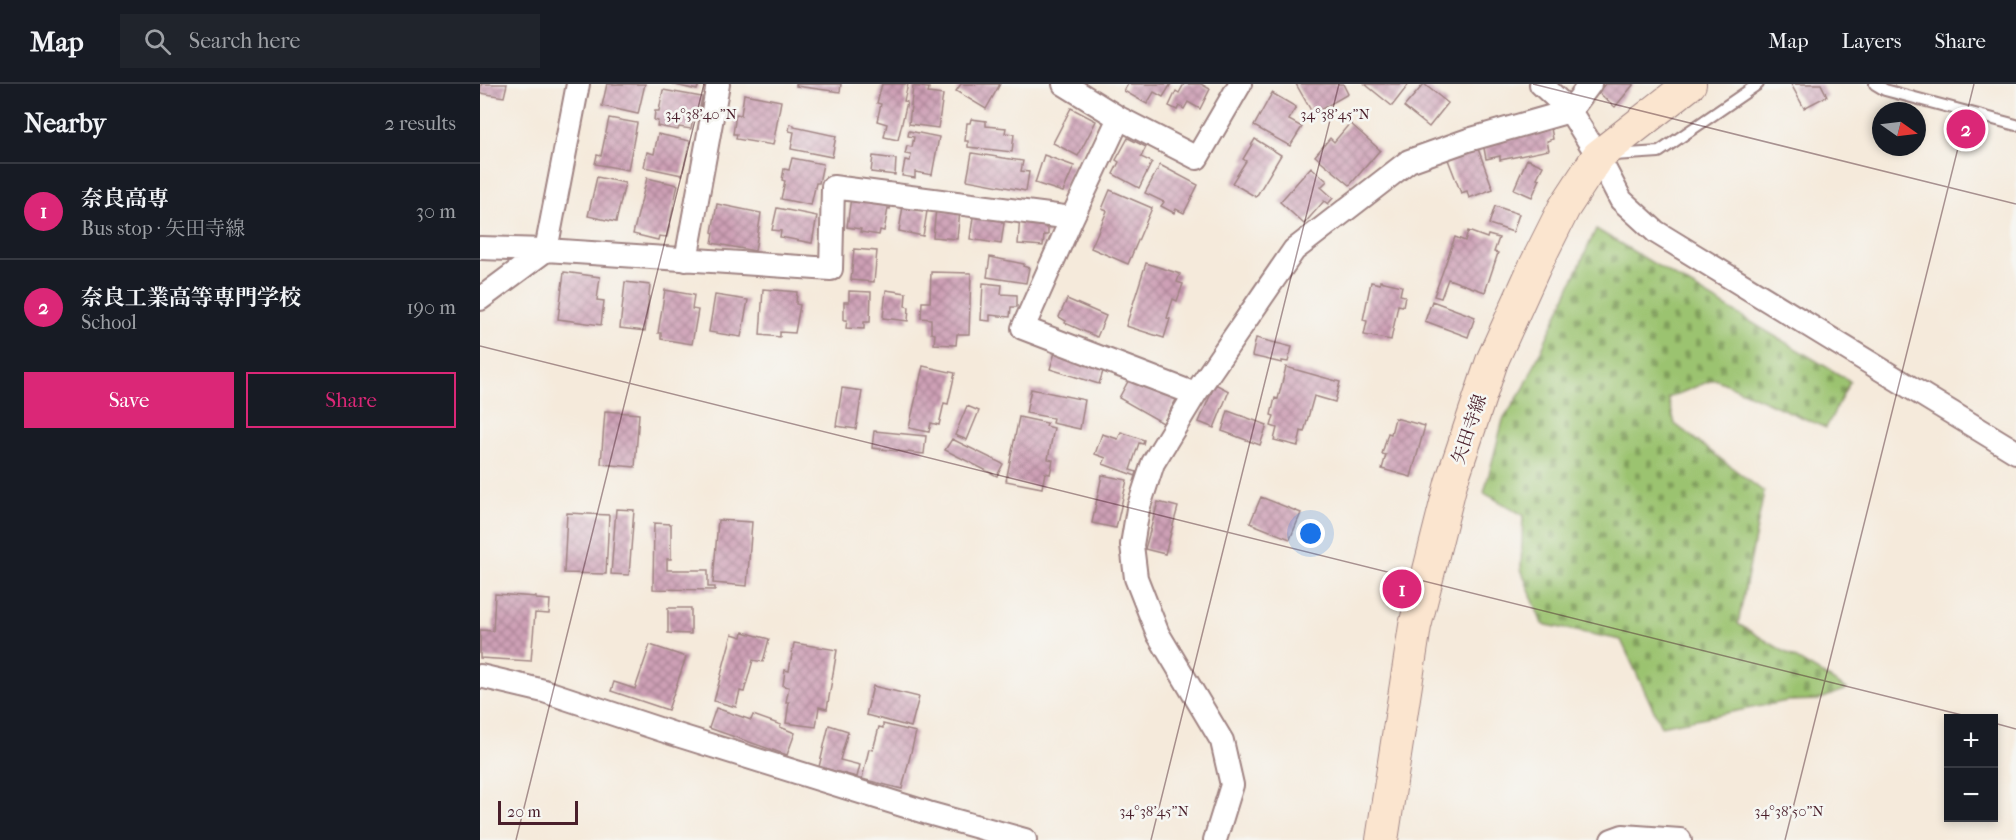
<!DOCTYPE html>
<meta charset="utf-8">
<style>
:root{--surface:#171b24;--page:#20242c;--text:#f1f3f6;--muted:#9ea1a6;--line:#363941;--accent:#db2777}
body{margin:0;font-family:"IM FELL French Canon","Noto Serif JP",serif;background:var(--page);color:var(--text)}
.controls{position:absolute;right:18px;bottom:18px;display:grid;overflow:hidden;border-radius:0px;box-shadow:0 3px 9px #0003}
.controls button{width:54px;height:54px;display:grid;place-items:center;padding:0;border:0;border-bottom:2px solid var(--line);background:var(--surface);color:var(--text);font:30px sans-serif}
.compass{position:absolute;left:1392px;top:18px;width:54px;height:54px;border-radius:50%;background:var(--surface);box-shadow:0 3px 9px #0003;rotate:104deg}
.scale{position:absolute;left:18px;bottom:15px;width:80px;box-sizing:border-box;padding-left:6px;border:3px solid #4a1f2b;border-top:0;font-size:16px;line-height:21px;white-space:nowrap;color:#4a1f2b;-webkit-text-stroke:4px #f6f6f2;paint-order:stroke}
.you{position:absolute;left:831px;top:450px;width:21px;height:21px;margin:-15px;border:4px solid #fff;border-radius:50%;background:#1a73e8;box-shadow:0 0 0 9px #1a73e833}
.badge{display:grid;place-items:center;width:39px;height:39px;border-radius:50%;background:var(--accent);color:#fff;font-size:20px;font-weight:700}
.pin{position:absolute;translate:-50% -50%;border:3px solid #fff;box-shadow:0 2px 6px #0006}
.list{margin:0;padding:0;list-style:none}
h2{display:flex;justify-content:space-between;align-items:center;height:78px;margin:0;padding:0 24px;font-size:26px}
h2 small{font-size:20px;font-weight:400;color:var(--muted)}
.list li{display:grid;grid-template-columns:39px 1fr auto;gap:18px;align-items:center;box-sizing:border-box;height:96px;padding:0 24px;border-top:2px solid var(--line)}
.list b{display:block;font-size:22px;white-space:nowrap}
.list p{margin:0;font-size:20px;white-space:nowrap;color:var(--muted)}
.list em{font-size:20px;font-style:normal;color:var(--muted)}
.actions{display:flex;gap:12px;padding:18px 24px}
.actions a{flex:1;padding:14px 0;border:2px solid var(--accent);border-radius:0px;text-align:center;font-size:21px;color:var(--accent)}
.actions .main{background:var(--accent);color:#fff}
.icon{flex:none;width:33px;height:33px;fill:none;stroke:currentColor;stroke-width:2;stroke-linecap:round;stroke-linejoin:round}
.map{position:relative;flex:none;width:1536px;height:756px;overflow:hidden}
header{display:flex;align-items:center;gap:36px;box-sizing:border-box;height:84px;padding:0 30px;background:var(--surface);border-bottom:2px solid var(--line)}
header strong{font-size:28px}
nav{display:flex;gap:33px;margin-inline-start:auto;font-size:21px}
.search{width:420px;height:54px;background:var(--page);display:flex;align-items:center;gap:15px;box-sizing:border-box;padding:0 21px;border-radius:0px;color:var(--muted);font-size:22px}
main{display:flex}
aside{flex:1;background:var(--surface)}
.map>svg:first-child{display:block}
.cemetery{fill:url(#cemetery-stones);stroke:#72714d;stroke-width:1.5}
.building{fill:url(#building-cross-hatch)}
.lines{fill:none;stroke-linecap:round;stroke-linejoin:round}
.service-casing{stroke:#a08483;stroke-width:14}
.minor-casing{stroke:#a08483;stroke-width:26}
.secondary-casing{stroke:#a08483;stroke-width:34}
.service{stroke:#fff;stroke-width:10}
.minor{stroke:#fff;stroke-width:22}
.secondary{stroke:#fbe5cf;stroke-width:32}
.ticks{fill:none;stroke:#4a1f2b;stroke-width:1.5;stroke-opacity:0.45}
.labels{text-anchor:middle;stroke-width:5;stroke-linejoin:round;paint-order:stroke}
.street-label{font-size:18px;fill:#4a1f2b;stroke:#f6f6f2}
.ticks-label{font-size:15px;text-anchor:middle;fill:#4a1f2b;stroke:#f6f6f2;stroke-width:5;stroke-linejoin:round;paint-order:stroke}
</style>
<header>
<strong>Map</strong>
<div class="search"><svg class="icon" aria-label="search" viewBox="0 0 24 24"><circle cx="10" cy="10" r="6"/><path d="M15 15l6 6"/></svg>Search here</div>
<nav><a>Map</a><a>Layers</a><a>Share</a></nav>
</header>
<main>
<aside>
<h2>Nearby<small>2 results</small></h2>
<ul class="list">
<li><span class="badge">1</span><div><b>奈良高専</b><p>Bus stop · 矢田寺線</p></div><em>30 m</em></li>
<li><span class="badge">2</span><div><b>奈良工業高等専門学校</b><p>School</p></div><em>190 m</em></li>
</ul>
<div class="actions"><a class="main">Save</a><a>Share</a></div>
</aside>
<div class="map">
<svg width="1536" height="756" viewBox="0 0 1536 756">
<defs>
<pattern id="cemetery-stones" width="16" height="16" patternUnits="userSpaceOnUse" patternTransform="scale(1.5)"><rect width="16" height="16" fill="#9bc36f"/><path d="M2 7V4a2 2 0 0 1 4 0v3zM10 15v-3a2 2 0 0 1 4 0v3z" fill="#809e5b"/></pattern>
<pattern id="building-cross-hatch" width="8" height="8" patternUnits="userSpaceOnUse" patternTransform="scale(1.5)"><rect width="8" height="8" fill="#cea0b6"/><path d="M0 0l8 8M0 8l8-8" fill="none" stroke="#a98294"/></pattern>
</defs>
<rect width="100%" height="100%" fill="#f6f6f2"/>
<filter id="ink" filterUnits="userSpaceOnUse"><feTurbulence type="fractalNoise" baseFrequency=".0167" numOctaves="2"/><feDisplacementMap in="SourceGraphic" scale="12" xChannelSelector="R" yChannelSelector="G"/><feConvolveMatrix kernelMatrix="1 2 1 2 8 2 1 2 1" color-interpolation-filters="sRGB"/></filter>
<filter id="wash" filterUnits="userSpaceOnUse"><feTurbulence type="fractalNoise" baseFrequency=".008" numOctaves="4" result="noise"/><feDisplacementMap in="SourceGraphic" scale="24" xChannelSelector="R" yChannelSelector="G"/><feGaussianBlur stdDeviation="1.35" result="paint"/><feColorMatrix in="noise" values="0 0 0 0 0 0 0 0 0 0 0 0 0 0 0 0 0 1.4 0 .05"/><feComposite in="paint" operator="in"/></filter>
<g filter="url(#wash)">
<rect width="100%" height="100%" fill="#f5eadb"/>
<!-- cemetery -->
<path class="cemetery" d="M1116,145L1370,297L1346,344L1235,295L1188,314L1195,340L1284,408L1258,540L1367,605L1338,616L1307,617L1181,642L1141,556L1062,540L1041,485L1043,431L1004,409L1023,336L1044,304Z"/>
<g id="blocks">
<!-- building -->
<path class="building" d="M1,0H27L24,13L0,9Z
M127,0H165L158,30L122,22Z
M191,0H219L217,6Z
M316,0H361L360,8L316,2Z
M402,0H428L424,17L427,18L418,56L404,53L407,40L397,37L401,20L397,19Z
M481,0H520L506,25L476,7Z
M648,0H691L683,13L674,8L667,20L644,7Z
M704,0H721L730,5L720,25L708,18L704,25L699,22L697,26L689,22L696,7L699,9Z
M816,0H863L868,10L833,30Z
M885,0H929L912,22Z
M944,0L968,19L949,43L924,23Z
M1125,0H1154L1135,23L1118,8Z
M1311,0H1341L1347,12L1324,24Z
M433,2L449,4L448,9L463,11L458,44L429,40Z
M183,6L222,13L218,33L214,32L211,45L199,43L198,46L177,42L178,37L174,36L175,27H179Z
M792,9L816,23L809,36L822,43L810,62L774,42Z
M264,10L301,17L293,61L256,55L257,50H253L256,30L261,31Z
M591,24L616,37L598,72L573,59Z
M129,34L157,39L148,86L115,80L117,71L121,72Z
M491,35L506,37V42L526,44L525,49L534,50L532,68L488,63V57H485L487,39H490Z
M870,39L900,66L870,101L835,72L850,54L854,58Z
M310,40L314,41V43L356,52L352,73L311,65L314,48L309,47Z
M1071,44L1073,55L1067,57L1069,66L1020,76V72L1006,75L1003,59Z
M429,47L459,53L452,91L435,88V94L422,92L425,76L430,77L431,71L425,70L427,62L432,63L434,53L428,52Z
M178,50L210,57L202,91L164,83L167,68L174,70Z
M648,54L666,63L661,73L672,78L659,104L633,90L639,78L636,76Z
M775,55L801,71L776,113L752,99L766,77L763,75Z
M997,62L1013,105L989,114L987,107L981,109L967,73Z
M492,69L543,77L541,87L549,88L546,107L487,96Z
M564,71L594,82L583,108L555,99Z
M393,72L416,75L415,91L391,88Z
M312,74L343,80L339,99H336L331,121L301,115L305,97L302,96L304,85L309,86Z
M1047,75L1063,82L1057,94L1060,95L1052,113L1034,105Z
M680,81L718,101L704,129L696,125L694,129L681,122L684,118L665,109Z
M831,83L847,97L841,103L853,114L848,120L844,117L824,140L800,118Z
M117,93L145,99L136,138L108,132Z
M167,94L198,101L187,153L179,152L178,156L153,150Z
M630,106L672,124L648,180L611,164L627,127L622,125Z
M371,113L403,118L402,121H404L405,118L411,119L410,125L408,124L404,147L400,146L399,151L380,148L381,145L367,143Z
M237,120L281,129L275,167L232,159L234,149L232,148Z
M423,122L447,127L443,152L419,147Z
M1015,122L1039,130L1033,148L1009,140Z
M297,124L337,132L332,159L300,153L301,147L292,146Z
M456,125L480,127L477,155L453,153Z
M494,126L523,130L522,139H524L521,160L490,155Z
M540,131L567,134L566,144H568V151H564L563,162L538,160Z
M988,147L1007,154L1008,151L1019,154L1014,168L1018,169L1005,208L968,195L961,214L954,212L975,153L985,157Z
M374,165L397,167L394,198L371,196Z
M510,173L544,180L543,182L549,184L546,199L507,193Z
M666,179L700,190L697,198L703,200L697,217L693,215L687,234L690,235L684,254L646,242Z
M84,188L120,193L117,216L124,217L121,241L78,235Z
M451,188L491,189L489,250H477L476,261L454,260L455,250L451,249V235L441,234L442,218H450Z
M900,197L922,202L920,211L925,212L923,222L918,221L911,256L884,251L887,237L883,236L891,198L900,200Z
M145,198L170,201L165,247L140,244Z
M503,199L522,201L521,210L537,211V223H531L530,233L510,231V237L501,236Z
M283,205L317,208L316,220L320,221L315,249L300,248V253L280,251Z
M185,206L214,211L212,225L218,226L212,260L181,255V249H178Z
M406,206L426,209L425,222L429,223L428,237L403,234Z
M369,207L391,208L390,238H384V245L366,244L367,236H364V218H369Z
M235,211L268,216L261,253L229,248Z
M587,215L626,232L617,253L585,239L586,237L579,233Z
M952,217L995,233L988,253L945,237Z
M776,254L812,263L808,278L802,277V279L772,272Z
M576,265L625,281L619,300L570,285Z
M443,282L475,289L468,320L464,319L459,341L451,339L449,348L429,344Z
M806,283L860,298L855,318L834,312L824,348L821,347L818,362L794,356L797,344L791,342L794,332L791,331L795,314L798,315Z
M652,290L697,314L683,339L639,314Z
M735,300L749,307L734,344L719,338Z
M362,304L382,307L376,345L356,342Z
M551,305L605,316L600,345L572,339L573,334L546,329Z
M487,322L499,327L487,356L475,351Z
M125,327L159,330L155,383L121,380Z
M748,327L787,341L780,361L742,347Z
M539,333L567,339L566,342L574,344L568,375L573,376L570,390L565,389L562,404L526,397Z
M915,334L945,342L931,393L902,385L906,371L902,370L908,349L911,350Z
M394,347L446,352L444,370L392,364Z
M641,348L664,356L663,360L659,359L650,386L657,388L656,392L623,380L626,374L615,370L622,350L638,355Z
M472,355L523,380L517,392L465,366Z
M622,391L647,396L636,444L612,439Z
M781,413L821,429L810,455L770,439Z
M678,418L698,423L685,470L665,465Z
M136,425L154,426L149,491L131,490Z
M87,429L129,431L126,490L84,489Z
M238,436L272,438L267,502L233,499Z
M174,439L191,440V475H187V486H228V503H235V506L173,505Z
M15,510L56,513V515L70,516L69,530L55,529L51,577L0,574V546L13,547Z
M188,524H211V550L188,549Z
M263,548L289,555L283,578L273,576L264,608L260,607L256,623L234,617L252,550L262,553Z
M314,559L357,566L347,625L339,623L336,643L306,639L309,618H306L309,603L303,602L305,586L309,587Z
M170,561L206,573L188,626L131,607L134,598L155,605Z
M393,602L439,613L431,643L386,631Z
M236,624L271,636L273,631L301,641L300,643L315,649L307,671L229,644Z
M403,640L436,648L422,705L382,695L389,665L393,666L399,643L403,644Z
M349,641L368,647L360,676L380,681L377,693L339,683Z"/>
</g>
</g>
<g filter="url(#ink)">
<use href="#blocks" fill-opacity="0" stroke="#a08483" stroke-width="1.5"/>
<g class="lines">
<defs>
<path id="service" d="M1395,0L1405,6L1536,41
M1134,71L1179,68L1278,0"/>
<path id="minor" d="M584,0L639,34L717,74L760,0
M1061,0L1090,27L1118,72L1141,116L1176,148L1536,368
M639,34L592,134L543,244L715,310
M0,164L66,166L351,185L353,103L592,134
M206,176L238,0
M0,215L66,166L98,0
M0,592L64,607L194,650L448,729L545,756
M735,756L752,701L742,657L678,550L656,494L652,461L658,425L673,379L715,310L814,166L929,77L988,56L1090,27L1110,0
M1132,756L1143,752L1200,756"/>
<path id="secondary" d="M902,756L935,542L971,399L1012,277L1054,184L1084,124L1118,72L1210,0"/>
</defs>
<!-- service casing -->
<use href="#service" class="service-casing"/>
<!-- minor casing -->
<use href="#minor" class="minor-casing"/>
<!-- secondary casing -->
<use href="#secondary" class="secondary-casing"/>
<!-- service -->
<use href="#service" class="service"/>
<!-- minor -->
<use href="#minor" class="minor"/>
<!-- secondary -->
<use href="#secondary" class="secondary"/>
</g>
</g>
<!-- ticks -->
<path class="ticks" d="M1053,0L1536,120M0,262L1494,634M1514,639L1536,645M36,756L224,0M671,756L859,0M1305,756L1494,0"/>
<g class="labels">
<!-- street labels -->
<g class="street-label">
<text transform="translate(989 345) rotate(-71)" y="6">矢田寺線</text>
</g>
</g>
<g class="ticks-label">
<text x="221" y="35">34°38'40"N</text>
<text x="855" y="35">34°38'45"N</text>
<text x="674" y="732">34°38'45"N</text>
<text x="1309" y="732">34°38'50"N</text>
</g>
</svg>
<div class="controls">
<button>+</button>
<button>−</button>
</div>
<svg class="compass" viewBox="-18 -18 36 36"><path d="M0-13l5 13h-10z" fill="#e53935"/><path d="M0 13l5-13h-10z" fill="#9ea1a6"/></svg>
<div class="scale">20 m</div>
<div class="you"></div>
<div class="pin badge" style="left:922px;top:505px">1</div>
<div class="pin badge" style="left:1486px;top:45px">2</div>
</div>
</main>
